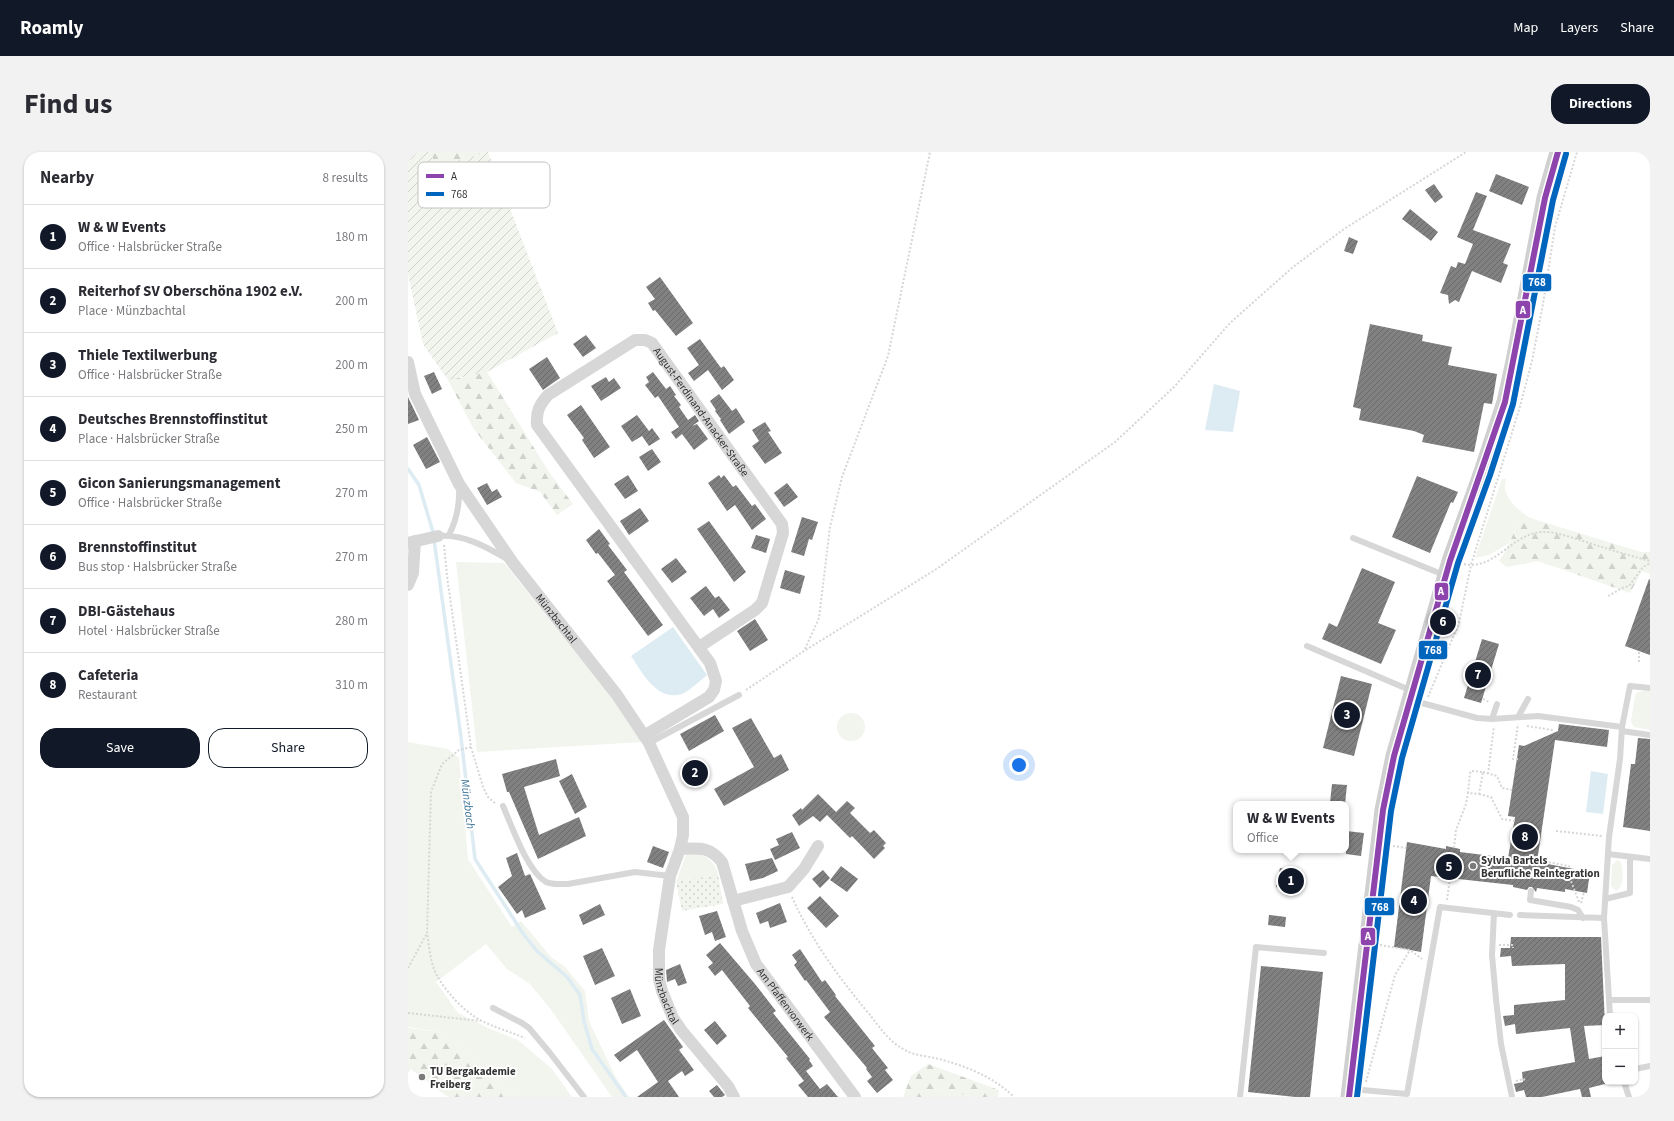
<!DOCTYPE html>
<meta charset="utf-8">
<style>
:root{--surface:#fff;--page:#f2f2f3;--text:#2b2b33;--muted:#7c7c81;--line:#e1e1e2;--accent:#111827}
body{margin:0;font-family:"Source Sans 3",sans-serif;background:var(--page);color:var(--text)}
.controls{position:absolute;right:12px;bottom:12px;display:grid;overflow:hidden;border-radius:8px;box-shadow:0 1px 3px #0004}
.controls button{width:36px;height:36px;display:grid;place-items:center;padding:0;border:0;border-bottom:1px solid var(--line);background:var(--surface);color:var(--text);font:20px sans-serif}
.you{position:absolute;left:611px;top:613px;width:14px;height:14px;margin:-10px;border:3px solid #fff;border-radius:50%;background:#1a73e8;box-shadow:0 0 0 6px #1a73e833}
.badge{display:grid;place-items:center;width:26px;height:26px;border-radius:50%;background:var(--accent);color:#fff;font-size:13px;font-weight:700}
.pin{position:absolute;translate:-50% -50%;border:2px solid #fff;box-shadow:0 1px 4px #0006}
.popup{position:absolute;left:825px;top:649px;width:116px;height:52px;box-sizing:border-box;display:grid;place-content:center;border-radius:8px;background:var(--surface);filter:drop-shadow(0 1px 3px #0005);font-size:13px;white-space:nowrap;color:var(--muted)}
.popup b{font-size:15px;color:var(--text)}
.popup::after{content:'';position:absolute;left:50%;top:100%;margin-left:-8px;border:8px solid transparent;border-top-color:var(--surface)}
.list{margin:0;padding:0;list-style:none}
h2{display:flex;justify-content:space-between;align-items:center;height:52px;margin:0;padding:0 16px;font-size:17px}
h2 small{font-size:13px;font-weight:400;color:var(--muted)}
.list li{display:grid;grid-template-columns:26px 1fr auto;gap:12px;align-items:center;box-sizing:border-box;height:64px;padding:0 16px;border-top:1px solid var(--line)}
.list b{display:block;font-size:15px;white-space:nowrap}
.list p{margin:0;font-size:13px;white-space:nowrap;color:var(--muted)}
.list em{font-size:13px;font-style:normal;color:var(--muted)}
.actions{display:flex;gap:8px;padding:12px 16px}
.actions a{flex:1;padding:9px 0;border:1px solid var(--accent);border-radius:16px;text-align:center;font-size:14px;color:var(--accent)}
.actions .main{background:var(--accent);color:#fff}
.map{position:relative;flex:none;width:1242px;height:945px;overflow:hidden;border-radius:16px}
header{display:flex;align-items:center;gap:24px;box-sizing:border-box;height:56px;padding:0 20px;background:var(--accent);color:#fff}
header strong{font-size:19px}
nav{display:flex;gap:22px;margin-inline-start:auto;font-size:14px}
.intro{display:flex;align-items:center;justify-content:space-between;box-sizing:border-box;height:96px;padding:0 24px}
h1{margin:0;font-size:28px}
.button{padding:10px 18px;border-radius:16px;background:var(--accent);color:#fff;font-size:14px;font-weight:700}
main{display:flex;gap:24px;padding:0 24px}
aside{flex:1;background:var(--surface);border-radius:16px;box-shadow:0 1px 3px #0004}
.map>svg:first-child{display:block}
.grass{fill:#f1f5ed}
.forest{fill:url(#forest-firs)}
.park{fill:url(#park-dots)}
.garden{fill:url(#garden-furrows)}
.water{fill:#ddebf3}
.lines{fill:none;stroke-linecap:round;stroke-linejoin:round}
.stream{stroke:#ddebf3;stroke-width:3.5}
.building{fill:url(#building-hatch)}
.path{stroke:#d6d6d6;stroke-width:2;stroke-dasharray:2 2;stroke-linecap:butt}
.lane{stroke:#d7d7d7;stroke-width:6}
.street{stroke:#d7d7d7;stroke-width:12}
.secondary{stroke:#d0d0d0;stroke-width:17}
.bus-1-casing{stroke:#fff;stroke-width:9}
.bus-2-casing{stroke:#fff;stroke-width:9}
.bus-1{stroke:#8e44ad;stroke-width:6}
.bus-2{stroke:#0065bd;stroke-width:6}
.poi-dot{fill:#7a7a7a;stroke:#fff;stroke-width:1.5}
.labels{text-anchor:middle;stroke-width:4;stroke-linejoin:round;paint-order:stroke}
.street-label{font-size:11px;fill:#333;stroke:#fff}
.poi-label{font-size:11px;font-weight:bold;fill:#333;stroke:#fff;text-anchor:start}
.water-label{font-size:12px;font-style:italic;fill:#3f7597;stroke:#fff}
.key{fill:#fff;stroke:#c2c2c2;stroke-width:1}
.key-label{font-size:11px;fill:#333}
.line-badge{stroke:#fff;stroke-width:1.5}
.badge-label{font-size:11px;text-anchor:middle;font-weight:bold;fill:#fff}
</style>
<header>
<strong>Roamly</strong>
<nav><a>Map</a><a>Layers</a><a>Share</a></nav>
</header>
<div class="intro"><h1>Find us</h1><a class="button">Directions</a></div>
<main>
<aside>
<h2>Nearby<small>8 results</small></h2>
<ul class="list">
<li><span class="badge">1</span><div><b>W &amp; W Events</b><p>Office · Halsbrücker Straße</p></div><em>180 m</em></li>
<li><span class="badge">2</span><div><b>Reiterhof SV Oberschöna 1902 e.V.</b><p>Place · Münzbachtal</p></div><em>200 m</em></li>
<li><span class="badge">3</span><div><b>Thiele Textilwerbung</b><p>Office · Halsbrücker Straße</p></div><em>200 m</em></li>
<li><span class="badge">4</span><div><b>Deutsches Brennstoffinstitut</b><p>Place · Halsbrücker Straße</p></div><em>250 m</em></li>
<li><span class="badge">5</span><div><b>Gicon Sanierungsmanagement</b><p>Office · Halsbrücker Straße</p></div><em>270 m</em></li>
<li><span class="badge">6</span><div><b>Brennstoffinstitut</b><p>Bus stop · Halsbrücker Straße</p></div><em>270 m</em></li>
<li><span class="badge">7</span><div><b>DBI-Gästehaus</b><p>Hotel · Halsbrücker Straße</p></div><em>280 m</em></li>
<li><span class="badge">8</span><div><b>Cafeteria</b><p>Restaurant</p></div><em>310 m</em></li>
</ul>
<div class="actions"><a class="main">Save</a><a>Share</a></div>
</aside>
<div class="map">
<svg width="1242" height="945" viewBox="0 0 1242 945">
<defs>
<pattern id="forest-firs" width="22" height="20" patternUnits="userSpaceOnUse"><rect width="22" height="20" fill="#f1f5ed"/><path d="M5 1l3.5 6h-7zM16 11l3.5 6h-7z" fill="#cfd2cc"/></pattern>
<pattern id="park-dots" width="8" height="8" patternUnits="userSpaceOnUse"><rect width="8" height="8" fill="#f1f5ed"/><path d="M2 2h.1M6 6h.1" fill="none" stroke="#cfd2cc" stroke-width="1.8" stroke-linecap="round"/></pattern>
<pattern id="garden-furrows" width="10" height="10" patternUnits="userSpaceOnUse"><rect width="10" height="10" fill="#f1f5ed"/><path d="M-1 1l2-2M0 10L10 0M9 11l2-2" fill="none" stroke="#cfd2cc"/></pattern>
<pattern id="building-hatch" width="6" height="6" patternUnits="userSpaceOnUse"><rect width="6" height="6" fill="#818181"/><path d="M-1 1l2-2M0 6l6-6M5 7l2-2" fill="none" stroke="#6a6a6a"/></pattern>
</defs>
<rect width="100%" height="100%" fill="#fff"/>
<!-- grass -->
<path class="grass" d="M1094,327H1098C1098,329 1096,334 1097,336C1099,350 1112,359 1122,366L1110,372L1100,392L1081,403L1067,406Z
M48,410L96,411L211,554L234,590L69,600Z
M1237,538L1242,539V578L1226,575L1223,570L1227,544L1229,541Z
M429 575a14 14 0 1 1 28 0a14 14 0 1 1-28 0Z
M0,590L40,597L51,606L60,707L104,775L113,769L143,805L157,815L177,839L181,869L208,926L221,945H204L144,859L122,832L99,817L78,792L28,830L50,861L80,876L110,888L144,917L164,945H109L31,880L0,875Z
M284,700C297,702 307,710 310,722L268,730L278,703Z
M1209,708L1212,709C1216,716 1216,736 1208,739L1203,734L1204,713Z
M529,936L566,945H524Z"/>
<!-- forest -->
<path class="forest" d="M23,0H80L27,15Z
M79,220L141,320L165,352L149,363L132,340L108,331L65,276L40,228Z
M1122,366L1233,400H1242V422L1234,419L1222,441L1130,409L1099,415L1091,409L1096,402L1110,372Z
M0,876L31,880L109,945H40L3,917L0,921Z
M520,912L591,938L590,945H566L529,936L524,945H495L503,924Z"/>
<!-- park -->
<path class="park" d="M310,722L315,752L274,759L268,730Z"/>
<!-- garden -->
<path class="garden" d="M0,0H23L27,15L80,0L150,181L79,220L40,228L15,192L0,122Z"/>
<!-- water -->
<path class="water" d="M806,232L832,239L825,280L797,278Z
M265,475L299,523C293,528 281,539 274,542C249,550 234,520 223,504Z
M1183,619L1200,622L1195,662L1178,660Z"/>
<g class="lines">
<!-- stream -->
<path class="stream" d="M0,317L11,333L25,380L53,585L67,707L116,783L129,799L159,825L172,843L176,869L184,897L218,945"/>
</g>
<!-- building -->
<path class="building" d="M1088,22L1121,35L1114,53L1081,39Z
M1026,32L1035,45L1027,51L1017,38Z
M1068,40L1079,44L1065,78L1103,92L1095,111L1100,113L1093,131L1064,119L1051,150L1047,148L1041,152L1040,143L1032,141L1043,114L1048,116L1050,110L1057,112L1065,92L1049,85Z
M1002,57L1030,80L1023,89L994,67Z
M941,85L950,89L945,102L936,99Z
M252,125L285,171L268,184L247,158L245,159L240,151L247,147L238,135Z
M962,172L1015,183L1014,189L1044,195L1040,213L1089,222L1084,252L1076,251L1066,300L1014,290L1016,283L1006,279L951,268L953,257L945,255Z
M178,183L188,196L175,205L165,192Z
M292,187L313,216L316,214L326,228L314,238L300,218L286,229L280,221L291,213L279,196Z
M139,205L152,226L135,238L121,217Z
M26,220L34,237L24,242L16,224Z
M245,220L258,237L262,234L268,243L266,244L273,253L271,255L280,268L287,263L291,269L284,274L289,272L300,287L286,298L274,282L268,287L263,280L271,275L250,244L247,246L237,233L241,230L238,225Z
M198,225L201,230L206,226L213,236L193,249L183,234Z
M311,242L324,259L328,256L337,270L321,282L312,268L313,267L307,259L308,258L302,249Z
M0,245L11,268L0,272Z
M173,253L202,295L186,306L174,288L176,286L159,263Z
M229,263L241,279L244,276L252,287L241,294L234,284L224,290L213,274Z
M357,270L363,279L360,280L374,301L357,312L344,294L351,289L344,278Z
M19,285L32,310L18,317L5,293Z
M244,297L253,310L240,319L231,305Z
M220,323L230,339L217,347L206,332Z
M311,323L313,326L316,323L325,335L328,333L344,354L347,352L358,367L344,378L327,353L319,359L300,331Z
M1009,324L1050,340L1045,351L1043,350L1022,401L984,385Z
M79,331L84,340L89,337L94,345L79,353L69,336Z
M379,331L390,345L376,355L366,341Z
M232,356L241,369L221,383L212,369Z
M394,365L410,370L404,388L401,387L396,404L383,400Z
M301,369L338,420L326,430L289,377Z
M191,377L202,392L200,393L219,418L216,420L255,473L240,484L199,429L207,423L190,401L188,402L178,388Z
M348,383L362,387L358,401L343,396Z
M268,406L279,420L264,431L253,417Z
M954,416L987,430L970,471L988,478L973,512L914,487L921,471L929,475Z
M377,418L397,424L392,442L372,436Z
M1241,427L1242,428V503L1217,494Z
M298,434L307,446L311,444L322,458L311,466L305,457L296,464L282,446Z
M347,467L360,488L342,499L329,479Z
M1074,487L1091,492L1073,551L1056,546Z
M933,524L964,532L946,604L915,596Z
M307,563L316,579L281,599L272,582Z
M343,566L366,606L373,602L381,618L316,654L306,637L346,615L324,576Z
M1151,572L1201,578L1199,595L1147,588L1129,710L1182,720L1179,741L1157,737V740L1129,736L1128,740L1124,735H1121L1119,738L1105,735V733L1023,724L1013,800L986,795L999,690L1038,697V694L1052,697V700L1100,706L1107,665L1100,664L1111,593L1116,594L1150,579Z
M1230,586L1242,587V679L1215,675L1223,612H1227Z
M288,606L300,628L285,636L274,614Z
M148,607L152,624L116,635L131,683L171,665L178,684L130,707L101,640H99L94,622Z
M164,622L179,655L167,662L151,629Z
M924,632L939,633L937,652L922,651Z
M410,642L428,660L439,649L447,656L442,661L462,681L466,678L478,691L475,694L477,696L466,707L444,684L442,686L419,663L412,670L405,664L391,674L384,663L393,656L394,658Z
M938,679L956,681L953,704L938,702Z
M384,680L392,696L367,708L362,697L371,693L368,687Z
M245,694L261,700L255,716L239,710Z
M109,701L117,724L122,722L138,757L117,766L114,758L109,762L90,735L104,724L98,706Z
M364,706L370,719L355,726L342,729L337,712Z
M433,714L450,727L439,740L422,728Z
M872,716L890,720L886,739L868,735Z
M415,718L422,726L412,736L404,727Z
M412,744L431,764L418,776L399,756Z
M372,751L379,770L362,776L360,769L352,772L348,761Z
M192,752L197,763L175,773L171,763Z
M309,759L318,785L307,789L304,780L297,783L291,764Z
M861,763L878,765L877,775L860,773Z
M1103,785H1193L1197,873L1176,874L1181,907L1197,904V932L1181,936L1183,945H1174L1172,937L1134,945H1118L1116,938L1108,940L1106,932L1115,930L1114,920L1167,910L1162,876L1108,882L1107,872L1097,874L1095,864L1106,863V853L1157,848V812L1104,814L1103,804L1092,805L1093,796H1102Z
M312,791L347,832L368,859L365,861L402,907L401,908L405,914L398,919L412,937L419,932L430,945H400L390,933L396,929L378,906L380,905L340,856L342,854L314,818L307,824L300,815L305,811L298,803Z
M194,796L207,824L187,833L175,804Z
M392,797L414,830L417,828L428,843L427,844L467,894L464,896L480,916L477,918L485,928L469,941L459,929L464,925L458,917L459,916L416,865L422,860L398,828L397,829L386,813L389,810L384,803Z
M272,812L279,831L270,834L267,827L259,830L258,818Z
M853,814L915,820L902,945H887L840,940Z
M222,837L233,864L214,872L203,846Z
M256,868L275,895L271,898L286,918L277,924L274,919L260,929L271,945H229L250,930L229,898L212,910L206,903Z
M307,869L319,884L309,893L296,878Z
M309,933L317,943L314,945H306L301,939Z"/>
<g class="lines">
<!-- path -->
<path class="path" d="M36,393L39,424L63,595L75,635L80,645L88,652
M1056,412C1086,419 1104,382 1133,380C1146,379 1162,385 1175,389C1197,396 1219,403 1242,409
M1200,444L1214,436L1221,434L1235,415L1242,411
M397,497L411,466L422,375L434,325L480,204L522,0
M1231,510V499
M338,538L396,499L527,418L707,290L766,235L822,171L885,115L936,77L1058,0
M1020,545L1051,471L1063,413L1111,258L1124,209L1135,152L1147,75L1169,0
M1075,547L1081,550
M1119,574L1144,578L1146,581
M63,595L51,598L34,612L23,640L19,780C21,793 22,809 28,822C38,840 56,860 74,869C88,876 103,880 117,886
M1110,607H1105L1110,572
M1064,619L1075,620L1071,642L1060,641L1062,621Z
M1075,620L1089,624L1094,636L1104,638
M1080,622L1086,574
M1071,642L1083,645L1094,667L1107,669
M1148,679L1194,684
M985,694L998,696
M1046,696L1048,678L1058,652L1060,641
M1129,708L1161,714L1163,729L1171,750
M384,745C403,788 432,827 462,863C472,876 483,892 499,899C508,904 521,904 531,907C558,914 586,925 606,945
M1039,748L1042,727
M1173,751L1176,740
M972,793L1002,798L1014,807
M1091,793H1105V796
M0,816L19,781
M0,861L72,869
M1108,929L1116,927L1117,930
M958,930L987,823L1002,798"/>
<!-- lane -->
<path class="lane" d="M41,383C49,367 52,353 51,335
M30,384C55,382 77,394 99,407
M945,386L1036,423
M899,494L1004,539
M1003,548L1069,566L1084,567L1130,564L1214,575L1212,607L1201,685L1196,766L1202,864
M1110,565L1120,547
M1084,567L1089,552
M1214,575L1222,534L1242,536
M1214,579L1242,583
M241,591L331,543
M95,654C104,674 119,719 138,730C144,733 153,732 160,732L227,720L262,724
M1200,702L1242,707
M1123,739L1122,748L1163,755L1170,758L1175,766
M1197,747L1222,741V705
M1086,761L1084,803L1088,847L1093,892L1104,945
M1112,763L1196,766
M1201,848H1242
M85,856L114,871L121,876L142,901L176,945
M1227,917L1242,914
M1216,930L1221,945
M943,937L999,942L1032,755L1102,763
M832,945L848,795L916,801"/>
<!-- street -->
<g class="street">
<path id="s1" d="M0,210L7,242L51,332L105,411L209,543L241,591L275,665V683L272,697L262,724L251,798V827L254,839L265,866L274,879L320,934L326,945"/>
<path d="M0,391L30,384"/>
<path d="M0,433L5,421L7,389"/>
<path id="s2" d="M236,584L301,545L306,538L308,529L302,511L129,273C128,260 131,253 140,243L227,188H237L244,191L374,372L375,381L354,451L347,458L291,495"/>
<path id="s3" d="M272,697C291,696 301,694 314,710L334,779L348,812L447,945"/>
<path d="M325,749L380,735L396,717L410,694"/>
</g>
<!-- secondary -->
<path class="secondary" d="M941,945L975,658L986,604L1042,409L1074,320L1097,250L1106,209L1137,46L1150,0"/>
<defs>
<path id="bus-1" d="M941,945L975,658L986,604L1042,409L1097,250L1137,46L1150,0"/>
<path id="bus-2" d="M949,945L983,659L994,606L1050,411L1082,323L1105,252L1145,48L1158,2"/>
</defs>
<!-- bus-1 casing -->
<use href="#bus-1" class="bus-1-casing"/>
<!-- bus-2 casing -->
<use href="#bus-2" class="bus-2-casing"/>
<!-- bus-1 -->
<use href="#bus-1" class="bus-1"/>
<!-- bus-2 -->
<use href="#bus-2" class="bus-2"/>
</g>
<!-- markers -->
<g class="poi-dot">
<circle cx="1065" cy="714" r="4"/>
<circle cx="14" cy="925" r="4"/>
</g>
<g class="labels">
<!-- street labels -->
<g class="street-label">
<text dy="4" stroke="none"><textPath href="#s2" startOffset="645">August-Ferdinand-Anacker-Straße</textPath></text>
<text dy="4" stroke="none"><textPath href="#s1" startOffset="299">Münzbachtal</textPath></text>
<text dy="4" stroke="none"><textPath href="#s1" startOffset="719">Münzbachtal</textPath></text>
<text dy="4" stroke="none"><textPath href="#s3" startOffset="204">Am Pfaffenvorwerk</textPath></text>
</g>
<!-- poi labels -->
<g class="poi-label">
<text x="1073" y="712">Sylvia Bartels<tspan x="1073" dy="13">Berufliche Reintegration</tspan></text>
<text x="22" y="923">TU Bergakademie<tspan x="22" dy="13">Freiberg</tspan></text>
</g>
<!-- water labels -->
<g class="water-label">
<text transform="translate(60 652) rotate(83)" y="4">Münzbach</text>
</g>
</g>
<!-- legend -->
<rect x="10" y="10" width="132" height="46" rx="6" class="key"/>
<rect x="18" y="22" width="18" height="4" fill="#8e44ad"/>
<rect x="18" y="40" width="18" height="4" fill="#0065bd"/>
<g class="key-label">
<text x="43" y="28">A</text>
<text x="43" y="46">768</text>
</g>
<g class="line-badge">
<rect x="1114" y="121" width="30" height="19" rx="4" fill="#0065bd"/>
<rect x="1107" y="148" width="16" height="19" rx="4" fill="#8e44ad"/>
<rect x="1026" y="430" width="15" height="19" rx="4" fill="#8e44ad"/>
<rect x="1010" y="488" width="30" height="20" rx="4" fill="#0065bd"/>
<rect x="956" y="745" width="31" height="19" rx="4" fill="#0065bd"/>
<rect x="952" y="775" width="16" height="19" rx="4" fill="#8e44ad"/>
</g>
<g class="badge-label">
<text x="1129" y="134">768</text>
<text x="1115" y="162">A</text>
<text x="1033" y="443">A</text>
<text x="1025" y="502">768</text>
<text x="972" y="759">768</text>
<text x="960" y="788">A</text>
</g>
</svg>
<div class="controls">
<button>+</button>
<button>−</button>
</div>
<div class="you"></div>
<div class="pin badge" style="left:883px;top:729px">1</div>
<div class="popup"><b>W &amp; W Events</b>Office</div>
<div class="pin badge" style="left:287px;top:621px">2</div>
<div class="pin badge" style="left:939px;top:563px">3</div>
<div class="pin badge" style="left:1006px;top:749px">4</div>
<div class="pin badge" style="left:1041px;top:715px">5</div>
<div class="pin badge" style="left:1035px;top:470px">6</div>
<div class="pin badge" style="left:1070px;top:523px">7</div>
<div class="pin badge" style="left:1117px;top:685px">8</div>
</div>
</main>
